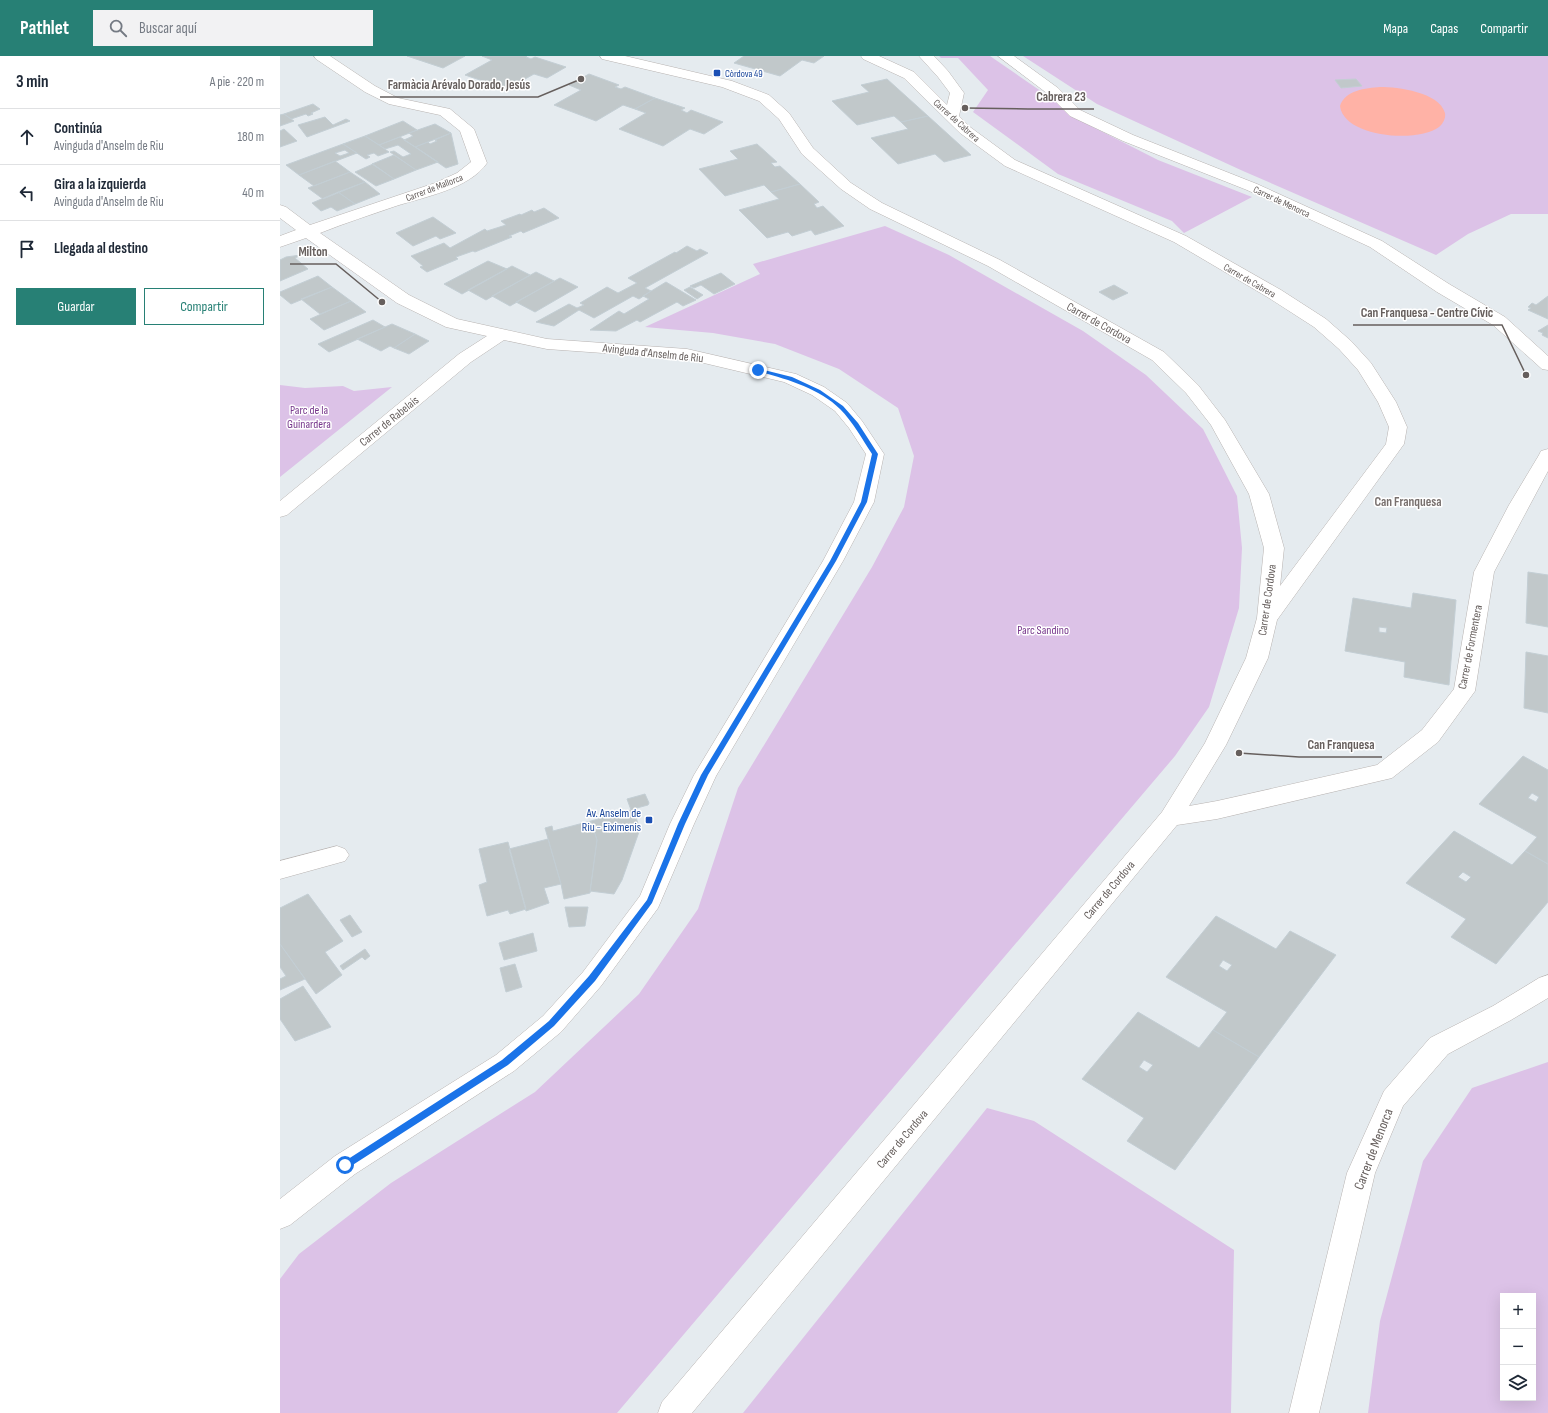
<!DOCTYPE html>
<html lang="es">
<meta charset="utf-8">
<style>
:root{--surface:#fff;--page:#f2f2f3;--text:#1f2937;--muted:#747a83;--line:#e0e1e3;--accent:#278075}
body{margin:0;font-family:"Sofia Sans Condensed",sans-serif;background:var(--page);color:var(--text)}
.controls{position:absolute;right:12px;bottom:12px;display:grid;overflow:hidden;border-radius:0px;box-shadow:0 4px 16px #0002}
.controls button{width:36px;height:36px;display:grid;place-items:center;padding:0;border:0;border-bottom:1px solid var(--line);background:var(--surface);color:var(--text);font:20px sans-serif}
.stop{position:absolute;width:12px;height:12px;margin:-9px;border:3px solid #1a73e8;border-radius:50%;background:#fff}
.stop.end{background:#1a73e8;border-color:#fff;box-shadow:0 1px 4px #0008}
.list{margin:0;padding:0;list-style:none}
h2{display:flex;justify-content:space-between;align-items:center;height:52px;margin:0;padding:0 16px;font-size:17px}
h2 small{font-size:13px;font-weight:400;color:var(--muted)}
.list li{display:grid;grid-template-columns:26px 1fr auto;gap:12px;align-items:center;box-sizing:border-box;height:56px;padding:0 16px;border-top:1px solid var(--line)}
.list b{display:block;font-size:15px;white-space:nowrap}
.list p{margin:0;font-size:13px;white-space:nowrap;color:var(--muted)}
.list em{font-size:13px;font-style:normal;color:var(--muted)}
.actions{display:flex;gap:8px;padding:12px 16px}
.actions a{flex:1;padding:9px 0;border:1px solid var(--accent);border-radius:0px;text-align:center;font-size:14px;color:var(--accent)}
.actions .main{background:var(--accent);color:#fff}
.icon{flex:none;width:22px;height:22px;fill:none;stroke:currentColor;stroke-width:2;stroke-linecap:round;stroke-linejoin:round}
.map{position:relative;flex:none;width:1268px;height:1357px;overflow:hidden}
header{display:flex;align-items:center;gap:24px;box-sizing:border-box;height:56px;padding:0 20px;background:var(--accent);color:#fff}
header strong{font-size:19px}
nav{display:flex;gap:22px;margin-inline-start:auto;font-size:14px}
.search{width:280px;height:36px;background:var(--page);display:flex;align-items:center;gap:10px;box-sizing:border-box;padding:0 14px;border-radius:0px;color:var(--muted);font-size:15px}
main{display:flex}
aside{flex:1;background:var(--surface)}
.map>svg:first-child{display:block}
.green{fill:#dcc2e7;fill-rule:evenodd}
.water{fill:#ffb2a6}
.building{fill:#c1c8ca;stroke:#c3ced4;fill-rule:evenodd}
.lines{fill:none;stroke-linecap:round;stroke-linejoin:round}
.street-casing{stroke:#b8b3b1;stroke-width:1}
.street{fill:#fff;fill-rule:evenodd}
.route{fill:#1a73e8}
.transit-dot{fill:#1a4fb4;stroke:#fff;stroke-width:1.5}
.labels{text-anchor:middle;stroke-width:3;stroke-linejoin:round;paint-order:stroke}
.far-transit-label{font-size:10px;fill:#164399;stroke:#fff;text-anchor:start}
.far-street-label{font-size:10px;fill:#665f5d;stroke:#fff}
.street-label{font-size:12px;fill:#665f5d;stroke:#fff}
.park-label{font-size:12px;fill:#76368b;stroke:#fff}
.transit-label{font-size:12px;fill:#164399;stroke:#fff;text-anchor:end}
.neighbourhood-label{font-size:13px;font-weight:bold;fill:#78706e;stroke:#fff}
.near-street-label{font-size:14px;fill:#665f5d;stroke:#fff}
.leader{fill:none;stroke:#665f5d;stroke-width:1.5}
.callout-dot{fill:#665f5d;stroke:#fff;stroke-width:1.5}
.callout-label{font-size:13px;text-anchor:middle;font-weight:bold;fill:#665f5d;stroke:#fff;stroke-width:3;stroke-linejoin:round;paint-order:stroke}
</style>
<header>
<strong>Pathlet</strong>
<div class="search"><svg class="icon" aria-label="search" viewBox="0 0 24 24"><circle cx="10" cy="10" r="6"/><path d="M15 15l6 6"/></svg>Buscar aquí</div>
<nav><a>Mapa</a><a>Capas</a><a>Compartir</a></nav>
</header>
<main>
<aside>
<h2>3 min<small>A pie · 220 m</small></h2>
<ul class="list">
<li><svg class="icon" aria-label="ahead" viewBox="0 0 24 24"><path d="M12 20V5M6 11l6-6 6 6"/></svg><div><b>Continúa</b><p>Avinguda d'Anselm de Riu</p></div><em>180 m</em></li>
<li><svg class="icon" aria-label="left" viewBox="0 0 24 24"><path d="M17 20v-9H6M10 6l-5 5 5 5"/></svg><div><b>Gira a la izquierda</b><p>Avinguda d'Anselm de Riu</p></div><em>40 m</em></li>
<li><svg class="icon" aria-label="arrive" viewBox="0 0 24 24"><path d="M6 21V4h12l-3 4 3 4H6"/></svg><div><b>Llegada al destino</b></div></li>
</ul>
<div class="actions"><a class="main">Guardar</a><a>Compartir</a></div>
</aside>
<div class="map">
<svg width="1268" height="1357" viewBox="0 0 1268 1357">
<rect width="100%" height="100%" fill="#e5ebef"/>
<!-- green -->
<path class="green" d="M659,0H710L813,71L878,104L972,141L904,177L892,165L778,118L693,56L708,34L678,2H661Z
M743,0H1268V158H1231L1188,178L1156,199L963,115L817,48Z
M605,170L669,199L803,275L866,319L923,373L957,440L962,492L959,552L929,651L895,700L337,1357H0V1223L19,1198L111,1127L255,1036L359,938L418,853L458,732L592,511L624,451L634,400L618,352L559,313L495,288L433,277L365,271L480,218L473,208Z
M0,329L25,332L63,330L74,335L112,331L0,421Z
M1268,1006V1357H1088L1100,1265L1143,1105L1192,1032ZM1223,1240H1253V1342H1223Z
M707,1052L754,1065L954,1194L951,1357H463Z"/>
<!-- water -->
<path class="water" d="M1100,31C1118,31 1159,36 1165,57C1166,62 1163,68 1159,71C1139,87 1064,82 1060,50C1065,34 1086,32 1100,31Z"/>
<!-- building -->
<path class="building" d="M127,0H185L163,12Z
M247,0L246,1L251,3L255,1L286,11L267,22L254,18L227,33L185,19L212,4L202,0Z
M464,0H544L534,7L522,4L500,20L454,7Z
M309,18L339,29L335,31L341,33L345,31L375,42L355,53L343,49L316,65L274,49L301,34L289,29Z
M607,23L648,60L621,66L614,60L577,69L552,45L589,36L581,29Z
M1076,23L1082,30L1061,32L1055,24Z
M375,42L405,52L401,54L407,57L411,54L443,66L424,78L410,73L383,90L339,73L366,57L355,53Z
M33,48L40,53L31,57L33,58L28,60L26,58L11,63L4,58Z
M4,58L14,65L0,70V59Z
M648,60L691,99L664,106L655,98L618,108L591,82L628,73L621,66Z
M45,61L53,69L66,63L70,65L27,81L18,69Z
M123,65L137,74L99,89L85,80Z
M155,68L171,77L135,91L124,84L133,80L129,77Z
M4,73L17,85L0,91V75Z
M171,77L178,108L166,112L135,91L148,86L150,88L157,85L155,84Z
M85,80L99,89L109,96L98,100L94,97L87,99L90,101L86,103L63,88Z
M120,81L140,94L158,106L136,114L110,96L114,95L123,101L131,98L118,89L105,93L99,89Z
M63,88L77,97L19,119L6,109ZM65,94L69,97L60,100L55,97Z
M477,88L497,106L491,107L495,111L500,110L520,128L491,136L484,129L445,140L419,113L458,103L450,95Z
M114,99L136,114L114,123L92,108Z
M55,105L70,116L34,130L19,119Z
M93,108L114,123L96,130L75,116Z
M70,116L85,126L43,143L28,132Z
M85,126L100,138L75,148L58,136Z
M520,128L539,146L534,148L537,152L543,150L564,170L535,179L531,174L512,180L508,176L487,182L459,154L499,143L491,136Z
M58,136L75,148L57,155L51,151L41,155L32,147Z
M264,152L279,162L243,177L241,175L229,180L232,181L195,196L193,195L176,201L178,203L147,216L140,211L143,210L131,200L164,187L170,192L205,173L207,175L226,169L221,165L240,158L241,159L252,154L254,156Z
M153,161L176,177L160,183L156,180L133,190L116,177Z
M407,190L417,195L420,193L428,197L365,232L371,235L359,243L353,240L314,262L299,254L274,270L256,266L289,248L297,252L304,249L300,247L327,231L338,237L357,227L348,222L395,196L396,197Z
M21,199L15,202L28,213L0,225V204L6,201Z
M208,205L227,213L182,238L164,228Z
M232,210L250,219L206,244L188,234Z
M256,216L274,225L230,250L212,240Z
M441,217L455,228L434,238L421,229L414,232L410,230Z
M38,220L52,231L11,248L0,239V236Z
M280,222L298,231L255,256L236,246Z
M386,226L416,244L403,250L397,246L360,266L357,264L336,275L310,274L339,255L344,258L369,243L363,240Z
M834,229L848,237L833,244L819,236Z
M52,231L71,245L40,258L21,243Z
M410,231L423,239L417,243L404,234Z
M1268,240V263L1248,254L1251,252L1248,251L1252,247L1256,249Z
M71,245L86,256L44,274L30,263Z
M93,264L105,271L49,296L38,288Z
M112,268L135,278L114,292L110,290L101,295L77,283Z
M1268,269V282L1262,279L1263,277L1258,275Z
M135,278L149,285L129,298L114,292Z
M1248,516L1268,519V571L1246,567Z
M1133,537L1176,544L1169,629L1124,621L1125,606L1065,595L1073,542L1131,552ZM1099,571L1107,572L1106,577L1099,576Z
M1246,596L1268,600V657L1244,652Z
M1243,700L1268,714V808L1245,795L1257,781L1199,748ZM1252,737L1259,741L1256,746L1248,742Z
M365,738L369,747L368,749L353,753L360,773L342,824L334,838L310,835L317,784L311,765L351,754L347,743Z
M311,765L317,784L310,837L284,843L281,828L265,772L272,770L273,775Z
M1174,775L1232,809L1245,795L1268,808V846L1216,908L1171,881L1186,863L1126,827ZM1183,816L1191,821L1186,826L1178,821Z
M268,783L281,828L264,832L269,847L246,855L229,793Z
M228,786L246,853L230,858L228,854L207,860L199,829L207,826L199,793Z
M28,838L63,885L45,896L62,919L36,938L0,888V852Z
M285,851H308L305,870L289,871Z
M70,859L82,876L72,881L60,864Z
M936,860L996,893L1010,875L1056,899L979,1001L933,974L947,956L886,921ZM943,904L952,909L947,915L939,910Z
M253,877L257,895L224,904L219,887Z
M0,888L25,923L0,934V923L6,920L0,911Z
M85,893L90,900L85,904L82,901L63,914L60,910Z
M235,908L242,931L226,936L220,912Z
M23,930L51,971L15,985L0,963V943Z
M858,956L919,992L933,974L979,1001L895,1114L847,1085L864,1062L802,1023ZM864,1004L873,1009L867,1016L859,1011Z"/>
<g class="lines">
<defs>
<path id="street" d="M34,0H50L95,30L118,42L170,53L194,73L207,107C189,133 144,141 116,150C90,159 65,167 40,177L129,239L177,263L267,283L407,293L516,318L544,331L567,347L582,365L604,398L594,446L563,505L436,720L414,768L378,852L321,930L281,976L234,1015L75,1118L10,1169L0,1173V1143L55,1100L216,999L263,960L303,916L360,840L390,768L414,719L543,505L574,446L586,398L569,372L555,355L532,339L504,326L407,303L267,293L224,284L191,306L7,459L0,461V445L179,298L207,280L166,271L117,247L26,182L0,191V180L16,174L0,162V149L6,151L30,169L155,127L177,117L191,106L180,75L160,59L109,48L85,36L36,3Z
M320,0H345L452,25L489,39L509,57L533,92L571,127L602,147L720,204L884,296L918,329L945,364L989,438L1004,492L1000,530L1106,388L1109,371L1098,346L1078,314L1059,293L1034,271L989,242L894,186L725,110L680,77L624,22L583,3L581,0H599L634,16L667,49L670,37L658,21L639,0H654L668,15L684,37L679,60L690,71L735,104L906,180L1001,234L1046,263L1071,285L1091,307L1116,346L1127,371L1124,388L997,564L988,602L946,689L909,750L937,745L1097,709L1142,674L1174,633L1194,516L1229,449L1259,399L1261,395L1268,393V415L1214,516L1195,635L1158,686L1112,722L937,763L897,769L412,1357H378L382,1346L882,756L925,687L966,602L977,562L984,492L969,438L931,369L906,337L872,304L708,210L590,153L561,133L522,98L499,63L479,45L442,31L322,3Z
M718,0H734L778,32L800,54L853,79L977,128L1102,185L1169,228L1225,261L1268,300V314L1262,313L1213,269L1157,236L1090,191L967,134L843,85L790,60L768,38Z
M57,790L65,793L69,799L65,805L0,823V805Z
M1268,919V942L1231,964L1168,998L1123,1050L1095,1117L1039,1357H1009L1067,1117L1104,1035L1150,982L1213,950L1259,922Z"/>
</defs>
<!-- street casing -->
<use href="#street" class="street-casing"/>
<!-- street -->
<use href="#street" class="street"/>
</g>
<!-- route -->
<path class="route" d="M476,312L512,321L540,334L563,350L578,367L598,398L587,446L556,505L428,719L405,768L372,847L315,925L274,970L228,1009L68,1112H62V1107L222,1004L269,965L309,920L367,844L398,768L421,719L550,505L581,446L592,398C582,383 573,366 560,353C539,332 504,322 476,315Z"/>
<!-- markers -->
<g class="transit-dot">
<rect x="433" y="13" width="8" height="8" rx="2"/>
<rect x="365" y="760" width="8" height="8" rx="2"/>
</g>
<g class="labels">
<!-- far-transit labels -->
<g class="far-transit-label">
<text x="445" y="21">Còrdova 49</text>
</g>
<!-- far-street labels -->
<g class="far-street-label">
<text transform="translate(677 64) rotate(42)" y="4">Carrer de Cabrera</text>
<text transform="translate(154 131) rotate(-21)" y="4">Carrer de Mallorca</text>
<text transform="translate(1002 145) rotate(25)" y="4">Carrer de Menorca</text>
<text transform="translate(970 224) rotate(30)" y="4">Carrer de Cabrera</text>
</g>
<!-- street labels -->
<g class="street-label">
<text transform="translate(819 267) rotate(29)" y="4">Carrer de Cordova</text>
<text transform="translate(373 297) rotate(6)" y="4">Avinguda d'Anselm de Riu</text>
<text transform="translate(109 365) rotate(-39)" y="4">Carrer de Rabelais</text>
<text transform="translate(987 544) rotate(-82)" y="4">Carrer de Cordova</text>
<text transform="translate(1190 591) rotate(-79)" y="4">Carrer de Formentera</text>
<text transform="translate(829 834) rotate(-50)" y="4">Carrer de Cordova</text>
<text transform="translate(622 1083) rotate(-50)" y="4">Carrer de Cordova</text>
</g>
<!-- park labels -->
<g class="park-label">
<text x="29" y="358">Parc de la<tspan x="29" dy="14">Guinardera</tspan></text>
<text x="763" y="578">Parc Sandino</text>
</g>
<!-- transit labels -->
<g class="transit-label">
<text x="361" y="761">Av. Anselm de<tspan x="361" dy="14">Riu - Eiximenis</tspan></text>
</g>
<!-- neighbourhood labels -->
<g class="neighbourhood-label">
<text x="1128" y="450">Can Franquesa</text>
</g>
<!-- near-street labels -->
<g class="near-street-label">
<text transform="translate(1093 1093) rotate(-69)" y="5">Carrer de Menorca</text>
</g>
</g>
<!-- callouts -->
<path class="leader" d="M301 23L258 41H100M685 52L748 53H814M102 246L56 208H10M1246 319L1222 269H1073M959 697L1019 701H1102"/>
<g class="callout-dot">
<circle cx="301" cy="23" r="4"/>
<circle cx="685" cy="52" r="4"/>
<circle cx="102" cy="246" r="4"/>
<circle cx="1246" cy="319" r="4"/>
<circle cx="959" cy="697" r="4"/>
</g>
<g class="callout-label">
<text x="179" y="33">Farmàcia Arévalo Dorado, Jesús</text>
<text x="781" y="45">Cabrera 23</text>
<text x="33" y="200">Milton</text>
<text x="1147" y="261">Can Franquesa - Centre Cívic</text>
<text x="1061" y="693">Can Franquesa</text>
</g>
</svg>
<div class="controls">
<button>+</button>
<button>−</button>
<button><svg class="icon" aria-label="layers" viewBox="0 0 24 24"><path d="M12 4l9 5-9 5-9-5zM3 14l9 5 9-5"/></svg></button>
</div>
<div class="stop" style="left:65px;top:1109px"></div>
<div class="stop end" style="left:478px;top:314px"></div>
</div>
</main>
